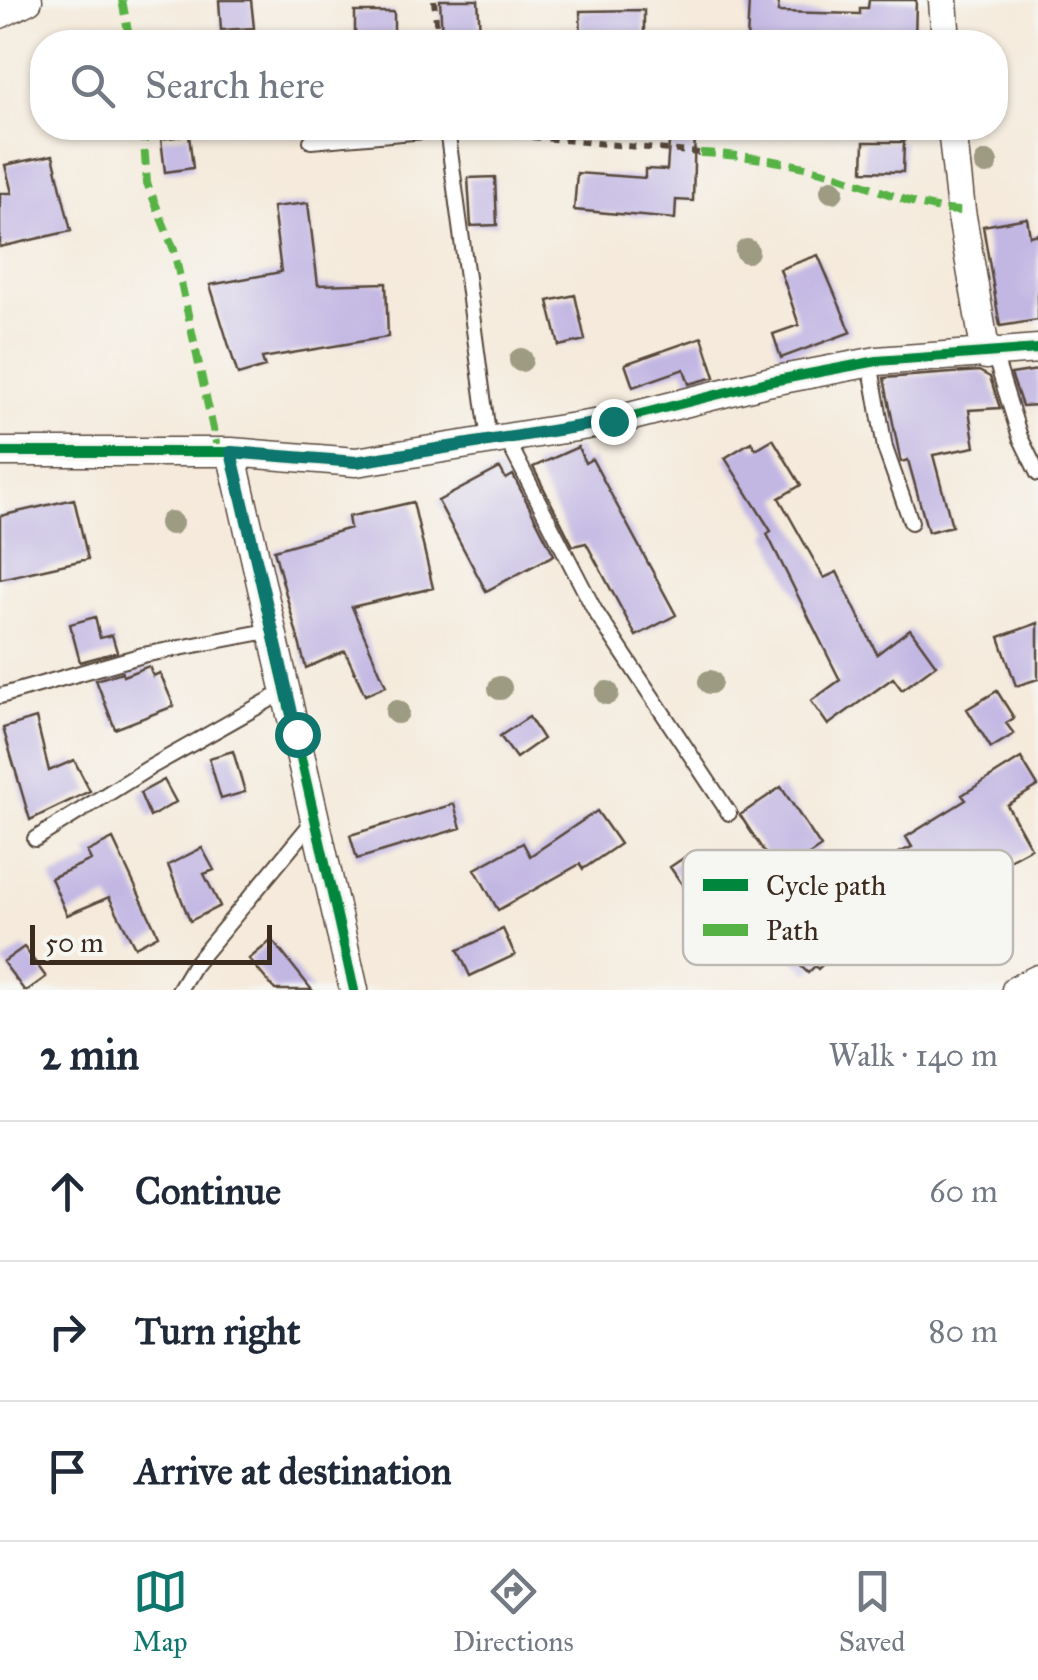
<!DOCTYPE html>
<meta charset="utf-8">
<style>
:root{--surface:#fff;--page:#f2f2f3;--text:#1f2937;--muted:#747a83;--line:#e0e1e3;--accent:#0f766e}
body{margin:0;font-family:"IM FELL Great Primer",serif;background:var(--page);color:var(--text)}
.scale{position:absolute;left:30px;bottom:25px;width:242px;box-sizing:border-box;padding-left:10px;border:5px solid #3b2a1e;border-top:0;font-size:28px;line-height:35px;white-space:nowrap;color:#3b2a1e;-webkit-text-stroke:8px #f6f6f2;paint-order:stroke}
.stop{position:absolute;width:30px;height:30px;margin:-22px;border:8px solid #0f766e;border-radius:50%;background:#fff}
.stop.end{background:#0f766e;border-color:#fff;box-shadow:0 2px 10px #0008}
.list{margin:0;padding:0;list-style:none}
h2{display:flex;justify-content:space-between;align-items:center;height:130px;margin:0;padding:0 40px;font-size:42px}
h2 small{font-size:32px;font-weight:400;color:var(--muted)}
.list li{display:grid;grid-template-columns:65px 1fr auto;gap:30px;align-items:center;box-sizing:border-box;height:140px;padding:0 40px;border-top:2px solid var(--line)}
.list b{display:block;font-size:38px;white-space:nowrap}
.list em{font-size:32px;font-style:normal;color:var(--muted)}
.icon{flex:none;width:55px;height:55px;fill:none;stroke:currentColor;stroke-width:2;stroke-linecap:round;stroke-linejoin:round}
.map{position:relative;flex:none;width:1038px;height:990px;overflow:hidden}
.search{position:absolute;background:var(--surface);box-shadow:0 2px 8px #0004;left:30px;right:30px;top:30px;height:110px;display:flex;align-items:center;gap:25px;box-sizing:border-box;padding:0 35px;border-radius:40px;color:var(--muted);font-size:38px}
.sheet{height:550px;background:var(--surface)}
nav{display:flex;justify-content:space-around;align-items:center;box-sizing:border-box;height:140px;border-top:2px solid var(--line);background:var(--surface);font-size:28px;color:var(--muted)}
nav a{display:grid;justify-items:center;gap:5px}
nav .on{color:var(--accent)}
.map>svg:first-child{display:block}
.building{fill:#c2b7e3}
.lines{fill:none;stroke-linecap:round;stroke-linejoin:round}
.service-casing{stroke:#57473a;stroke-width:18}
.minor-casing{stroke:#57473a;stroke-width:31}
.path{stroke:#57473a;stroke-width:6;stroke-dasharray:8 8;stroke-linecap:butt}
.service{stroke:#fff;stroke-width:14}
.minor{stroke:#fff;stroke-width:28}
.quiet{stroke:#57b245;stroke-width:8;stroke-dasharray:15 8;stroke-linecap:butt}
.cycleway-casing{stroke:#f6f6f2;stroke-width:16}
.cycleway{stroke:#00873e;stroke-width:10}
.tree{fill:#9d9b82}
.route{stroke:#0f766e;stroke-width:12}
.key{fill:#f6f6f2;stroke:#beb9b2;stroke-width:2.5}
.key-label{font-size:28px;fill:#3b2a1e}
</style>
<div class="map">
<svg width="1038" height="990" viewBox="0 0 1038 990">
<rect width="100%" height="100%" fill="#f6f6f2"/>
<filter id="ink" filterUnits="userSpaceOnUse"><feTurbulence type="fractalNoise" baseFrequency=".01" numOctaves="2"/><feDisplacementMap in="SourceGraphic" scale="20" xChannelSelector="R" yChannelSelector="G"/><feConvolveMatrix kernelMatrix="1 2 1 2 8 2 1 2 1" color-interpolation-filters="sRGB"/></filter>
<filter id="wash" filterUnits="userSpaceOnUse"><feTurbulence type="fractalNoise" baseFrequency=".0048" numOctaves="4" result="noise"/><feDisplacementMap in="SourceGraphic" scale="40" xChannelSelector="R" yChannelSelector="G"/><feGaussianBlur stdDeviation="2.25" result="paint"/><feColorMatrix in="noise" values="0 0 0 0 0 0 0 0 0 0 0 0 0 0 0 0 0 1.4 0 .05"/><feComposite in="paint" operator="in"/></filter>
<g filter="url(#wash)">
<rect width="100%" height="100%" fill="#f5eadb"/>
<g id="blocks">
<!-- building -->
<path class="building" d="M219,0H251L254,28L221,30Z
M440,0H478L480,33L442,36Z
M749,0H779L778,12L860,14V8H868L869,0H916L915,42H747Z
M644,10V42H581L580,11Z
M355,12H394V42H355Z
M670,128H695L693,201L676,200L675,219L574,210L577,173L645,178V169L667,170Z
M189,135L193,168L165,172L161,139Z
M864,142H904L903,172L863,171Z
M53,155L71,231L0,247V193H12L5,165Z
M495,177L497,225L471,226L468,178Z
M308,203L318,285L386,283L388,337L262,358L265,367L238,375L210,285L281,272L273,207Z
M1027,218L1030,236L1038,234V320L1000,326L983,226Z
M818,255L851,332L781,358L773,334L799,325L780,269Z
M575,295L585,340L559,346L548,301Z
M702,337L715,377L689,384L684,369L633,387L625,364Z
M1038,370V405L1022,406L1011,374Z
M979,371L990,377L1000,408L969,410L975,447L933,455L952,526L928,532L908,460L901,462L900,458L884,378Z
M773,439L801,485L779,498L824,578L837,572L877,654L910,629L936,665L902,690L893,678L828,725L811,701L840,680L767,534L771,531L725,458L751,442L756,449Z
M578,447L585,463L592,459L676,615L636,636L586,543L573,546L533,467Z
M500,468L506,479L513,475L554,555L486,591L438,501Z
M74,499L88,559L0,579V516Z
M413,502L433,588L352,607L386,686L365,695L345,651L306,668L274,550L350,528L348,517Z
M95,617L100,638L112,635L117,652L80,662L70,624Z
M1038,623V679L1016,686L999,637Z
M149,666L153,676L160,673L174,706L115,729L96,680L122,672L123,676Z
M997,691L1014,718L1006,723L1014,734L991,748L967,709Z
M529,717L543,739L516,758L500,736Z
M36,718L49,771L74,760L90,791L30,820L3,728Z
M233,751L245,792L221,799L209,758Z
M1021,758L1038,786L1007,805L1031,848L998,866L991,852L955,875L945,860L887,885L893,897L818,969L815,966L808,973L788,954L791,951L784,944L862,876L859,870L912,847L906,837L966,800L962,795Z
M164,780L176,802L150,817L140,793Z
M781,787L821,847L785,871L778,860L772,864L740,815Z
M454,804L461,828L357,859L350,835Z
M597,811L620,844L583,869L580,864L498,910L475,869L523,843L530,856Z
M113,839L158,935L135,947L109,897L67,915L51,878L91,860L87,852Z
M202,848L214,870L204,874L220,906L190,921L168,865Z
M691,853L705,873L684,887L670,867Z
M503,929L515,955L470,976L458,950Z
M272,940L312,990H275L249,959Z
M24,947L46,977L28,990H24L3,962Z"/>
</g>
</g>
<g filter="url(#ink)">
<use href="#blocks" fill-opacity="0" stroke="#57473a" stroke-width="2.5"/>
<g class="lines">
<defs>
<path id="service" d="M311,141L447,129L489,441
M994,354L1020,437L1038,474
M870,362L885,448L911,522
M506,438L595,611L729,813
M0,696L143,655L273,630
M35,839L149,768L287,690
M179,990L194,965L315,819"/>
<path id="minor" d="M943,0L946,42
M0,14L28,0
M952,128L961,211L986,355
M0,452H231L356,462L613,421L767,382L877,361L1038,349
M231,452L354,990
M1016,990L1038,979"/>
</defs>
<!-- service casing -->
<use href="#service" class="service-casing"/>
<!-- minor casing -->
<use href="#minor" class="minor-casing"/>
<!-- path -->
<path class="path" d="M434,0L438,42
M468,131L700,153"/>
<!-- service -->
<use href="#service" class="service"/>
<!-- minor -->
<use href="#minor" class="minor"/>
<!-- quiet -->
<path class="quiet" d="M122,0L130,42
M143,128L147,183L174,250L218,452
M700,153C747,155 795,163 840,176C880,189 919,210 961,211"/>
<defs>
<path id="cycleway" d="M0,452H231L356,462L613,421L767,382L877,361L1038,349
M231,452L354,990"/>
</defs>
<!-- cycleway casing -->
<use href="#cycleway" class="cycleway-casing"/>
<!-- cycleway -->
<use href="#cycleway" class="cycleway"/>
</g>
<!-- trees -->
<g class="tree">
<circle cx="986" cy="163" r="12"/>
<circle cx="832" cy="191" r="12"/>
<circle cx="747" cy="251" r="12"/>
<circle cx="521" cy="360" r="12"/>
<circle cx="171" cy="523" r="12"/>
<circle cx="710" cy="682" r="12"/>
<circle cx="500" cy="688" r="12"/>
<circle cx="607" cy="693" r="12"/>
<circle cx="397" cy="712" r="12"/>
</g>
</g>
<g class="lines" filter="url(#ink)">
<!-- route -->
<path class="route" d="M297,734L231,452L356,462L613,421"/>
</g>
<!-- legend -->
<rect x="683" y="850" width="330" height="115" rx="15" class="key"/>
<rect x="703" y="879" width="45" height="12" fill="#00873e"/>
<rect x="703" y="924" width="45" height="12" fill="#57b245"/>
<g class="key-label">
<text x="766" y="895">Cycle path</text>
<text x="766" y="940">Path</text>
</g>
</svg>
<div class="scale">50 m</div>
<div class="stop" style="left:297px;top:734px"></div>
<div class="stop end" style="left:613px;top:421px"></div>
<div class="search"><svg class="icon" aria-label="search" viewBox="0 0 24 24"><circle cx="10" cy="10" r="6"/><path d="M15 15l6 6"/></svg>Search here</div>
</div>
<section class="sheet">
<h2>2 min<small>Walk · 140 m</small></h2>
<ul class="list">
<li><svg class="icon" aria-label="ahead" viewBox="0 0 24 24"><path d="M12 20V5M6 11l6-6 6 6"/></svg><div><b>Continue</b></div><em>60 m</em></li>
<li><svg class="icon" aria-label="right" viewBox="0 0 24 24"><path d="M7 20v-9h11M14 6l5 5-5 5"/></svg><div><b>Turn right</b></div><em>80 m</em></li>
<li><svg class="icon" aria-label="arrive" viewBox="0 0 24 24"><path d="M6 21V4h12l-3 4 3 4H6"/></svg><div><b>Arrive at destination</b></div></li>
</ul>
</section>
<nav>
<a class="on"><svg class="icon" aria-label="map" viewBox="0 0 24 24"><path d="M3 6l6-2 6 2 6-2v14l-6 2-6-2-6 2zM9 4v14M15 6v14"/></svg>Map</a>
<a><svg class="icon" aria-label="directions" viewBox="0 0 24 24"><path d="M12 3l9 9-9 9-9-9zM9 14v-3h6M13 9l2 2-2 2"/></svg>Directions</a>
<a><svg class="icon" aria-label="saved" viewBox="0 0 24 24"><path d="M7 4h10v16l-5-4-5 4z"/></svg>Saved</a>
</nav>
